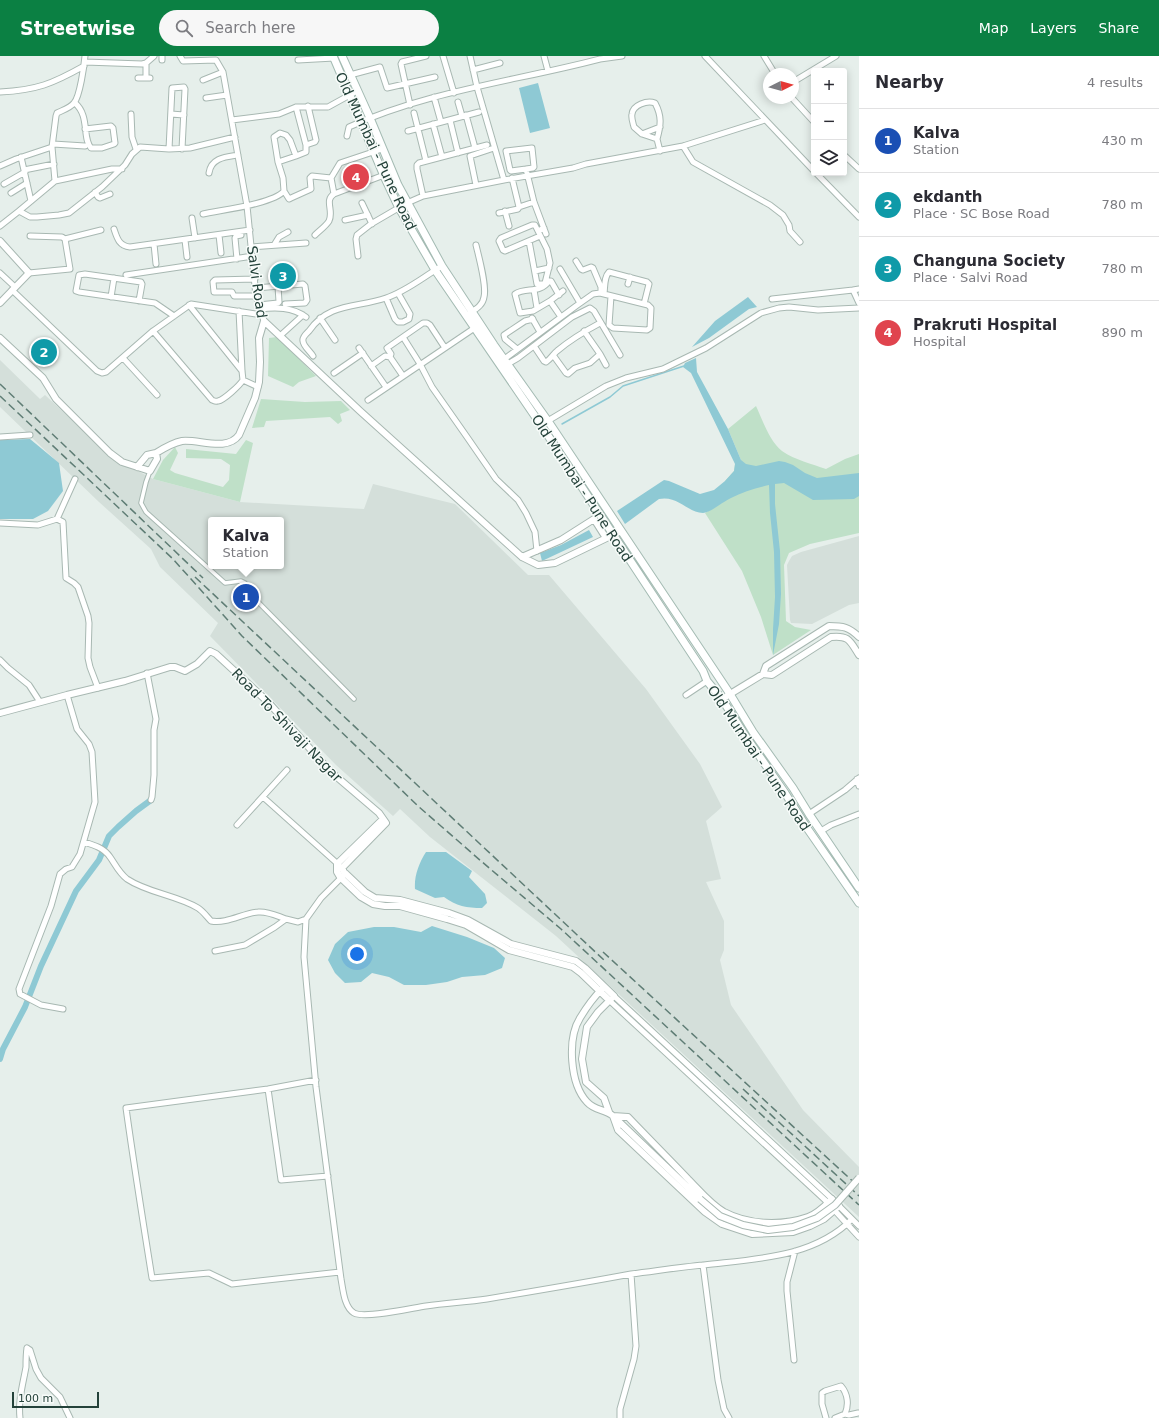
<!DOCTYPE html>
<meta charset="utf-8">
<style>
:root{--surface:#fff;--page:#f7f7f7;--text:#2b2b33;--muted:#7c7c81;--line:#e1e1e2;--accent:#0b8043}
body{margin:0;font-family:"DejaVu Sans",sans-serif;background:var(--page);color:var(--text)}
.controls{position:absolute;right:12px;top:12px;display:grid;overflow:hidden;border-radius:4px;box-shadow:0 2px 10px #0003}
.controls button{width:36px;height:36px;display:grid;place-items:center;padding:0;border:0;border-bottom:1px solid var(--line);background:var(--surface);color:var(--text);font:20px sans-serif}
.compass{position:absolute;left:763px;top:12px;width:36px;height:36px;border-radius:50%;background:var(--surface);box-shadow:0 2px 10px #0003;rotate:84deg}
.scale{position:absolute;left:12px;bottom:10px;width:87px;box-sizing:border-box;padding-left:4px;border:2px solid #24423a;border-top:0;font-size:11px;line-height:14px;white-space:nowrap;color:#24423a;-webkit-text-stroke:3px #f7fbf9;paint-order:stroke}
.you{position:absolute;left:357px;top:898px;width:14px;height:14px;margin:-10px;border:3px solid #fff;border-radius:50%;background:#1a73e8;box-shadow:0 0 0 6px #1a73e833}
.badge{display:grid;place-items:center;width:26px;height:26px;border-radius:50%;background:var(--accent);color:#fff;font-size:13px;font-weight:700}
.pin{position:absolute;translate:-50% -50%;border:2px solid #fff;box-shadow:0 1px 4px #0006}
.popup{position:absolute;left:208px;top:461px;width:76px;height:52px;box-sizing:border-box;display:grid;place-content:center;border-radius:4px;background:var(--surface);filter:drop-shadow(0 1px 3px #0005);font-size:13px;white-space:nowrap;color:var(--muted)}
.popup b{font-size:15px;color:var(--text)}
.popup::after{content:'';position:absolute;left:50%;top:100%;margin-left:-8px;border:8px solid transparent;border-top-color:var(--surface)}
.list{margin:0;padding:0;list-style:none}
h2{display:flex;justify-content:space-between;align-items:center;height:52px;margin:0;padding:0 16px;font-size:17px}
h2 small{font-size:13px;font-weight:400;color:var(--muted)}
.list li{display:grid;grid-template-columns:26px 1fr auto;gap:12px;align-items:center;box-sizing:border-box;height:64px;padding:0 16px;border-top:1px solid var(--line)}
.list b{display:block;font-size:15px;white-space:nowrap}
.list p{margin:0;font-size:13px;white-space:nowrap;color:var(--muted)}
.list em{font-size:13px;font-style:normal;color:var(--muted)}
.icon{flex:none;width:22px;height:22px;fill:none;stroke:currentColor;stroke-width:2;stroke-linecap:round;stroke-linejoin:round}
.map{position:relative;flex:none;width:859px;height:1362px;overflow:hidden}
header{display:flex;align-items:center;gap:24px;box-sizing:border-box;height:56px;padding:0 20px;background:var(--accent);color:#fff}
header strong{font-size:19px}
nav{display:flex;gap:22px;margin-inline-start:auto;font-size:14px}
.search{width:280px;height:36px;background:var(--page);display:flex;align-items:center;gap:10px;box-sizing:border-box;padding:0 14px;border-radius:22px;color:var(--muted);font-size:15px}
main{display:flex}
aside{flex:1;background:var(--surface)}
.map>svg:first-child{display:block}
.built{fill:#d4dfda;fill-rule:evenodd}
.green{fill:#bfe0c8}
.water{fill:#8ec9d4}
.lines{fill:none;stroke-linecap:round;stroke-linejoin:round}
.stream{stroke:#8ec9d4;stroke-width:1.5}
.canal{stroke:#8ec9d4;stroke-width:6}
.pedestrian-casing{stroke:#a8b8b2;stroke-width:5.5}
.minor-casing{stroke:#a8b8b2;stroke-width:7}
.tertiary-casing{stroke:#a8b8b2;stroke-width:8}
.secondary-casing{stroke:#a4bbb3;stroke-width:9}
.pedestrian{stroke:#fff;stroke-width:3.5}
.minor{stroke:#fff;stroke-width:5}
.tertiary{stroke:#fff;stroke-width:6}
.secondary{stroke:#fff;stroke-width:7}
.rail{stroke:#5f7d75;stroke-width:1.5;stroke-dasharray:8 4;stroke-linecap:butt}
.tertiary-bridge-casing{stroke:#a8b8b2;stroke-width:8;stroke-linecap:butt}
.tertiary-bridge{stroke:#fff;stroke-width:6}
.labels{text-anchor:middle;stroke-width:3;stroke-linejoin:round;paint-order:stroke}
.street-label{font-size:14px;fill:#24423a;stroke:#f7fbf9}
</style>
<header>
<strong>Streetwise</strong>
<div class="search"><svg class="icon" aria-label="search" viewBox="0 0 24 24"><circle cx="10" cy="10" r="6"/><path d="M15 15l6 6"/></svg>Search here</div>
<nav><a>Map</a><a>Layers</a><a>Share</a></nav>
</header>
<main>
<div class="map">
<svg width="859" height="1362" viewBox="0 0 859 1362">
<rect width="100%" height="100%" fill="#e6efeb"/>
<!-- built -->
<path class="built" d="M0,304L40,343L45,339L113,402L153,423L240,446L364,453L373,428L455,448L528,519H549L646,633L700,708L722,751L706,765L721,823L706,826L724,865V894L720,904L731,949L803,1054L859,1111V1161L556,880L430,781L400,753L393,760L336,709L210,580L218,567L160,511L151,493L99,446L0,351ZM211,464H281V510H211Z
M859,480V547L849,549L812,568L791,567L790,564L787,509L789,505L792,500L801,496Z"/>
<!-- green -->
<path class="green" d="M277,281L316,320L299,326L293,331L268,320L269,282Z
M261,343L305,346L341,345L350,354L340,358L342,365L338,368L330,361L266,365L264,371L252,372Z
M756,350C762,363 770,386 782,395C795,404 812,408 826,413L845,403L859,398V477L810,488L789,497L784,509L786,565L795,571L811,574L773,599L761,561L742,515L705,457L723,446L725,425L734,415L735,408L741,404L728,373Z
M246,384L253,387L240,446L153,423L163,404L175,391L178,397L170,414L175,417L223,431L229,424L230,409L221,403L186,402V393L236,398Z"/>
<!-- water -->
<path class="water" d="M538,27L550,72L530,77L519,32Z
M748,241L757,251L749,253L709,282L692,291L715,265Z
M696,302L697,316L728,373L741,404L746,408L756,410L779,405L785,406L793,409L805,417L817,422L859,417V440L854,443L813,444L784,427L775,428V448L780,495L781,538L779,568L773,599V573L775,541L774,496L770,457L769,429C756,432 742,436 731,442C724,445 710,457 703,457C688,457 678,439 659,443L625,468L617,455L664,424L669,425L700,438L714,434L725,425L734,415L735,408L691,317L683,311L685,307Z
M30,383L59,407L63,435L48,455L33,463H0V384Z
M589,474L593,481L542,505L540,497L561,489Z
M426,796H446L472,815L469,821L485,838L487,847L482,852C467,852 456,850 444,841L435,842L415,833C414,820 419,807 426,796Z
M432,870L467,881L494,892L505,902L502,912L485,919L462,921L447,926L426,929H404L389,921L372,917L361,926L345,927L335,917L328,904L335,888L348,876L374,871H394L421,876Z"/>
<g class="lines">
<!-- stream -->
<path class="stream" d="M562,368L610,341L623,330L684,310"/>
<!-- canal -->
<path class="canal" d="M0,1003L3,993L25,951L41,910L76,835L99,804L109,780L118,771L136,755L151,744"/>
<defs>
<path id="pedestrian" d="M150,415L146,426L141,447L146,456L225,527L241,525L245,527L260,548L354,643"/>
<path id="minor" d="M162,0V4
M180,0L183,5L216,4L223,16L247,150L256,240L264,265
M443,0L454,37
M470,0L477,31L504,124
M544,0L548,15
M705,0L814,115
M764,0L775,18
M298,4L334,2
M85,6L142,8L146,7L154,0
M146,7V22
M473,14L500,7
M138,22H150
M343,23L350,19L380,11L387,32L435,21
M203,24L223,16
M793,26L836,0
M0,36C37,34 52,28 84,10
M434,41L441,66
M206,42L227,39
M792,42L814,66
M458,46L462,60
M75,47C90,60 82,82 91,92H102L114,88L115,87L113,72L111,70L85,73
M410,49L401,8L402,6L426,0
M414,57L426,105
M131,58L132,81L136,93
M171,58L184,59
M466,59L475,92
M232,64L279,58L296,51H328L357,35
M450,64L458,97
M433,68L442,101
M408,75L479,56
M642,78L660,71
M347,80L349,71C428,35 516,25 600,3L622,0
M657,83C661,69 662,60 655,47C647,44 633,49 632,58C631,62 633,67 634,71L642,78L657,83L660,95
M53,88L85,90
M306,89L315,86L316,84L308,50
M683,90L693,106L770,149L783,159L789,169L790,175L800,186
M169,93L172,32L184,31L185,33L182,93
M844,99L859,113
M21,101L31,145
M278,106L296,100
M0,110L16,103L52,91
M526,113L533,112L534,111L532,92L506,95L510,114L511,115L526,113L534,146L546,178
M24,114L54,108
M209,117C211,102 225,101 238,99
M816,117L859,161
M512,122L519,151L534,146
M55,125L52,91L56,60L57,57C63,54 70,52 74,47C80,40 84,10 85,0
M4,128L25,116
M476,129L470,100L494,92
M284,135L289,143L291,142L311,133L310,122L312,120L331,122
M95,136L98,141L100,142L110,138
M11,137L27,127
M334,138L331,122L340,107L382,93
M423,140L417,113V109L419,107L487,89
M362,147L372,168
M19,155L55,125L112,113H122
M505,155L509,170
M499,157L518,153L519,151
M203,158C221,154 273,148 284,135L283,122L278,106L274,81L280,77L286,79L290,84L296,100L306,96V89L296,51
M192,162L195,182
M345,164L368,159
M0,170L19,155L30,161H37L59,159L69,157L102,131L125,109L132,98L140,91L169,93L190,92L235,81
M114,173C117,182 119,190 130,191L250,174
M538,175L535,169H532L501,182L499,185L503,194L505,195L540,180
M219,179L221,197
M315,179C319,175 326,170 329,165C334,155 324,144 334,138L392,116
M30,180L62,181L65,183L101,174
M185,184L187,201
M529,185L537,228H543L545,227L550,207L547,193L538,175L544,172
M154,188L156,208
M274,189L279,181L288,176
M252,191L306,187
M358,200L356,183L357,179L371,168L407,147L423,140L504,124L573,112L586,108L683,90L765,64
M237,203L235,182L236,180L241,179
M576,205L581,213L583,214L591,211L593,212L601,231V237
M560,213L580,247
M535,215L549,212
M0,217L15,231
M29,217L70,213L65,183
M126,219L253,200
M255,223L215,224L213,226L214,236H232L234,240H256
M628,228L630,221
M256,232L303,228L305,230L307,244L305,247L285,248
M859,233L853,234L859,247
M12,234L97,315L102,317L106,316L153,275L212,344C215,345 215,346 218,345C224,344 240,329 243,324L242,315L239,255
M534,234L537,252
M604,238C605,230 604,221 609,216L647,226L649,228L644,248
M111,241L114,222
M386,242L395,263L398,266H403L409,263L410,258L398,237
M772,243L853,234
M139,245L142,228L141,226L85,218L79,219L76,235L79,236L155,247L174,260
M550,245L533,255L520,257L515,238C526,231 540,238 549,225H551L559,239
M189,249L242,315
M259,249L278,247L279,246L278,230
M260,253C276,251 292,251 306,261
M470,257C476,253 483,249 484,241C487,230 479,202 476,189
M561,261L550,245L563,235
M320,262L335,284
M532,262L540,276
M153,275L191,248L256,258
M281,279L303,259
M403,281L420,308L432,331L467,381L496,423L518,444L526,457L535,476L537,495
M534,290L544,305L546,306C551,303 553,298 557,295C570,284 585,275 600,267
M359,292L386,331
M517,293L505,283L504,279L525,265L533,263
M600,298L606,309
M553,299L566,317L568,318L575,312L590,307L600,298L584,275
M313,300C311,296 303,290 303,285C302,281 307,277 309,275C329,246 357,252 386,242C407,235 423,221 442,210
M123,302L157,339
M503,304L576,250L593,238L600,237L648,249L651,252L650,272L647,274L613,272L609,269L611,240
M506,309L518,302L572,261L590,252L594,255L620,299
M371,310L385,300L390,301
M334,317L363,297
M403,320L390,301L391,298L387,292L423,267H427L430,269L445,292
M243,324L258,331
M368,344L476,271
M541,369L606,330L626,322L663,313L706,292L761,257L779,252L789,251L818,254L859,252
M0,381L30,379
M57,463L75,423
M0,467L38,469L57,463L63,466L66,522L74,527L78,531L88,560L89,567L88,602L90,611L98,632
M0,604L8,612L29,629L40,646
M147,617L156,663L154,674V719L152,741L151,744
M686,639L707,625
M857,723L859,730
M263,741L339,809
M809,758L845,734L859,722
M237,769L287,714
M821,775L831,769L859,758
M84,786C94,789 104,792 110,801C115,808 119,817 127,823C148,837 176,839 198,852C203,855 207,861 211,865C227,868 243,857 258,856C268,855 277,860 286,863
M343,820L321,842L306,863L304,901L316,1031L341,1223C343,1233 344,1251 354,1257C365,1263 412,1252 426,1250C446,1247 467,1246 487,1243C535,1235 583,1227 631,1218
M215,895L245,889L275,871L286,863L298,866L306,863
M614,940L829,1140L859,1170
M610,945L825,1144L859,1181
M63,953L41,949L20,938L19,933L51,850L60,818L66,813L72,811L80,798L95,746L92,696L89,688L77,673L67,639
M316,1024L268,1033L126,1052C134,1109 143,1166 152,1222L209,1217L232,1228L340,1216
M268,1033L281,1124L328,1120
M703,1209L718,1324L724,1353L729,1362
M27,1292L30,1294L36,1313L41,1322L60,1341L70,1362
M794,1304L787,1235V1226L795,1195
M845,1358L849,1359L858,1357
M20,1362C18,1344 23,1328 26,1311C26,1305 26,1298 27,1292
M620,1362V1353L634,1303L636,1290L631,1218C656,1215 680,1211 704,1209C754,1203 814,1202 852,1163
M826,1362L822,1348V1337L825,1335L841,1330C848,1338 849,1349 845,1358L835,1362"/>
<path id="tertiary" d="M0,185L29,217L0,247
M0,282L43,322L56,343L110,397L122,406L150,415L157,403L156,397C164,392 172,387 182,385C199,383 227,396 239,379L255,342L259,326L260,306L259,282L264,265L360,355L522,501L538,509L555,507L621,475
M137,411L147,399L156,397
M522,501L561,484L594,463L606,482
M763,618L766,610L829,570C843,570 849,571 859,581
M722,643L763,618L772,619L831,581C849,579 850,585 859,599
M0,657L67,639L125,625L170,611H175L185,615L197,608L210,595L216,598L268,646L331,716L379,757L386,767L343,811V815L345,817L365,836L375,842L400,844L449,857L468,864L511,888L576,905L585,912L614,940L598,956L587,971L582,1003L586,1026L604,1042L609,1056
M383,763L337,808V816L340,821L361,841L373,848L385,850H400L447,863L466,869L509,894L573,911L581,917L610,945
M602,933C594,941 586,952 580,962C567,983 570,1028 587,1046C595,1055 605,1053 613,1060L700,1143
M832,1143C825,1150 817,1158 808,1161C782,1170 748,1169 724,1156C710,1148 699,1134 688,1123C668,1102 648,1082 628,1061L613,1060L618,1074L705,1156L722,1168L752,1178L793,1176L810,1170L824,1163L839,1150"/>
<path id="secondary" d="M333,0L384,120L399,152L435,214L541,369L703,615L707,625L722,643L744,678L785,737L807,772L859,847
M342,0L370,62L398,129L442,210L494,289L548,365L730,638L753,676L793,732L809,758L859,832"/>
</defs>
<!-- pedestrian casing -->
<use href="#pedestrian" class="pedestrian-casing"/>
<!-- minor casing -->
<use href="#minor" class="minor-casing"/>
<!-- tertiary casing -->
<use href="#tertiary" class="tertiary-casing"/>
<!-- secondary casing -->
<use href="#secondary" class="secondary-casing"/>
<!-- pedestrian -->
<use href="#pedestrian" class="pedestrian"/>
<!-- minor -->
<use href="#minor" class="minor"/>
<!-- tertiary -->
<use href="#tertiary" class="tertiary"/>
<!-- secondary -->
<use href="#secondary" class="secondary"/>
<!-- rail -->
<path class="rail" d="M0,328L203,522
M0,340L173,503L242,580L418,750L481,805L561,873L859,1149
M195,521L605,905
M603,896L859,1131
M743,1033L859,1140"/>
<defs>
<path id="tertiary-bridge" d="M700,1143L720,1160L743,1169L768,1174L793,1171L817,1162L835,1149L859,1122"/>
</defs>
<!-- tertiary-bridge casing -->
<use href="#tertiary-bridge" class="tertiary-bridge-casing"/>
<!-- tertiary-bridge -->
<use href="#tertiary-bridge" class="tertiary-bridge"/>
</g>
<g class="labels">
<!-- street labels -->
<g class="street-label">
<text transform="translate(376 95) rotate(65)" y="5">Old Mumbai - Pune Road</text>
<text transform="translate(257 226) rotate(82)" y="5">Salvi Road</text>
<text transform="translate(582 432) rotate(57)" y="5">Old Mumbai - Pune Road</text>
<text transform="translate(287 669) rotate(46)" y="5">Road To Shivaji Nagar</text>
<text transform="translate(759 702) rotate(56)" y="5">Old Mumbai - Pune Road</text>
</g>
</g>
</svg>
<div class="controls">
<button>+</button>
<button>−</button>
<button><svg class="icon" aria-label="layers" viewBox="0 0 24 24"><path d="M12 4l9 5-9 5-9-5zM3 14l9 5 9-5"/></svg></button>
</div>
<svg class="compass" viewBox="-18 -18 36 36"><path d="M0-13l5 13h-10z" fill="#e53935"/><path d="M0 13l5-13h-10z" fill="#7c7c81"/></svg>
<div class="scale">100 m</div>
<div class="you"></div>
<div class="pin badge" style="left:246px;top:541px;background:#1a4fb4">1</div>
<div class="popup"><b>Kalva</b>Station</div>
<div class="pin badge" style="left:44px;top:296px;background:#0f9aa8">2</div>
<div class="pin badge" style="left:283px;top:220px;background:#0f9aa8">3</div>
<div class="pin badge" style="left:356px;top:121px;background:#e0444e">4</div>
</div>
<aside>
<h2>Nearby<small>4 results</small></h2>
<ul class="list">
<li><span class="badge" style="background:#1a4fb4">1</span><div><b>Kalva</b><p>Station</p></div><em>430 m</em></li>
<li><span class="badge" style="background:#0f9aa8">2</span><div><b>ekdanth</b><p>Place · SC Bose Road</p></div><em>780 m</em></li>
<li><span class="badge" style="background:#0f9aa8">3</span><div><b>Changuna Society</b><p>Place · Salvi Road</p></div><em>780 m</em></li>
<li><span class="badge" style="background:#e0444e">4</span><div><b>Prakruti Hospital</b><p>Hospital</p></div><em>890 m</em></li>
</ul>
</aside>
</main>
